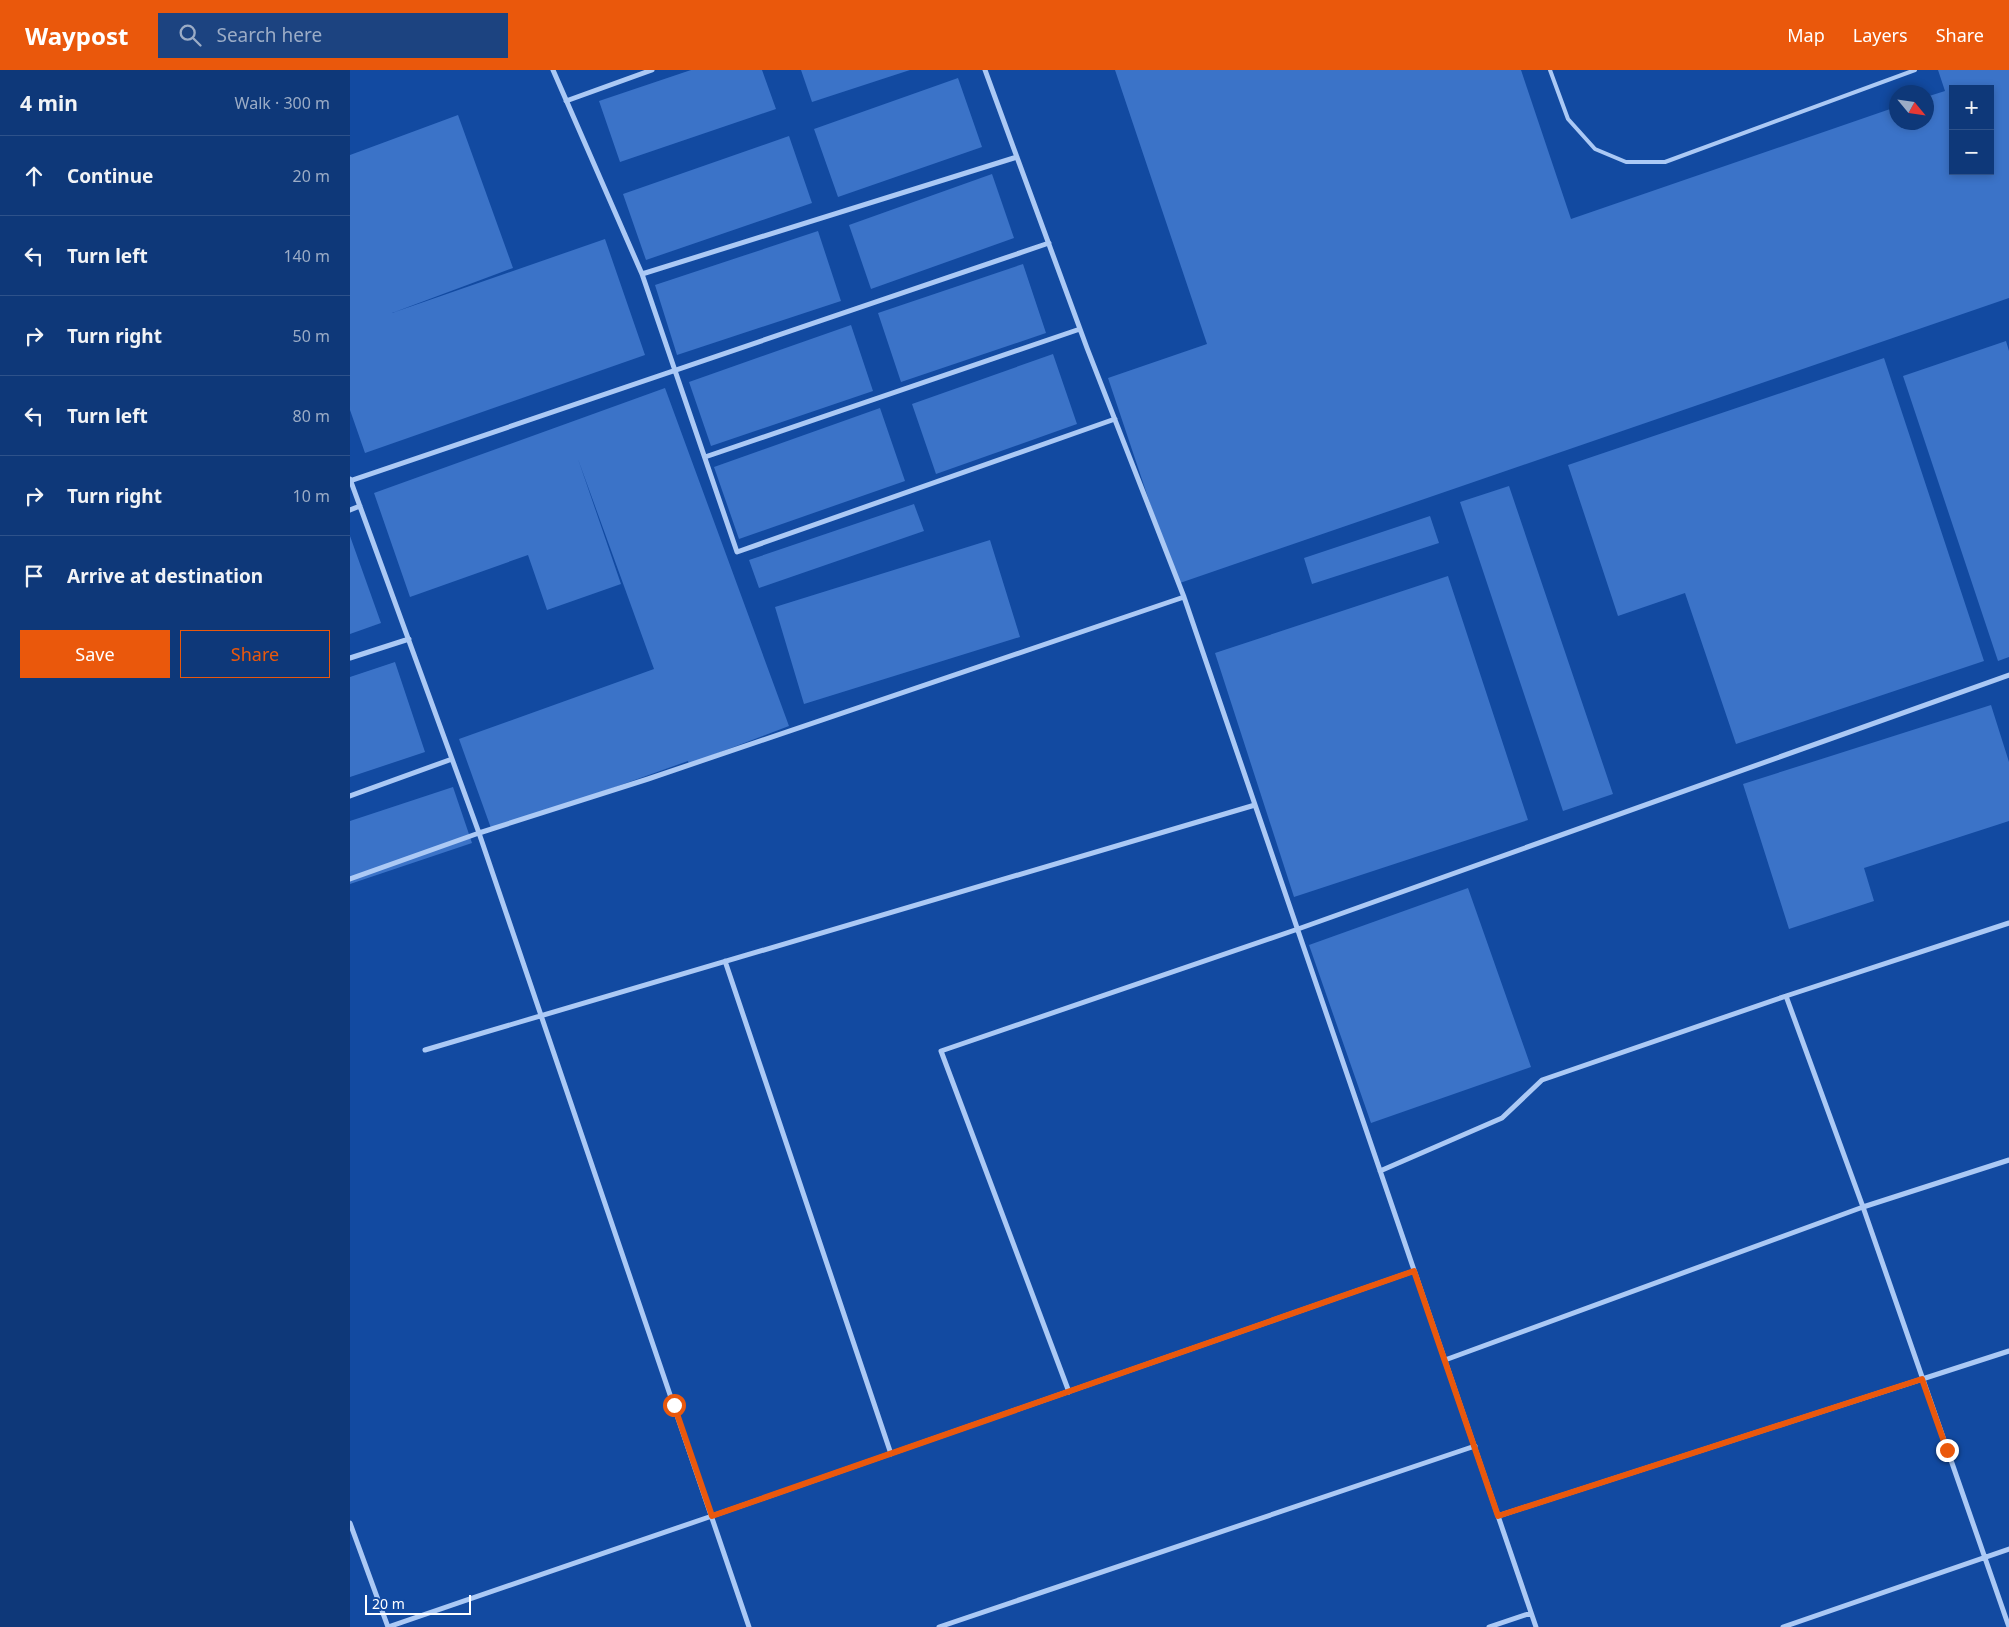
<!DOCTYPE html>
<meta charset="utf-8">
<style>
:root{--surface:#0e3879;--page:#1c4380;--text:#f1f3f6;--muted:#9bacc6;--line:#2e528a;--accent:#ea580c}
body{margin:0;font-family:"Noto Sans",sans-serif;background:var(--page);color:var(--text)}
.controls{position:absolute;right:15px;top:15px;display:grid;overflow:hidden;border-radius:0px;box-shadow:0 2px 8px #0003}
.controls button{width:45px;height:45px;display:grid;place-items:center;padding:0;border:0;border-bottom:1px solid var(--line);background:var(--surface);color:var(--text);font:25px sans-serif}
.compass{position:absolute;left:1539px;top:15px;width:45px;height:45px;border-radius:50%;background:var(--surface);box-shadow:0 2px 8px #0003;rotate:119deg}
.scale{position:absolute;left:15px;bottom:12px;width:106px;box-sizing:border-box;padding-left:5px;border:2px solid #fff;border-top:0;font-size:14px;line-height:18px;white-space:nowrap;color:#fff;-webkit-text-stroke:4px #124aa1;paint-order:stroke}
.stop{position:absolute;width:15px;height:15px;margin:-11px;border:4px solid #ea580c;border-radius:50%;background:#fff}
.stop.end{background:#ea580c;border-color:#fff;box-shadow:0 1px 5px #0008}
.list{margin:0;padding:0;list-style:none}
h2{display:flex;justify-content:space-between;align-items:center;height:65px;margin:0;padding:0 20px;font-size:21px}
h2 small{font-size:16px;font-weight:400;color:var(--muted)}
.list li{display:grid;grid-template-columns:32px 1fr auto;gap:15px;align-items:center;box-sizing:border-box;height:80px;padding:0 20px;border-top:1px solid var(--line)}
.list b{display:block;font-size:19px;white-space:nowrap}
.list em{font-size:16px;font-style:normal;color:var(--muted)}
.actions{display:flex;gap:10px;padding:15px 20px}
.actions a{flex:1;padding:11px 0;border:1px solid var(--accent);border-radius:0px;text-align:center;font-size:18px;color:var(--accent)}
.actions .main{background:var(--accent);color:#fff}
.icon{flex:none;width:28px;height:28px;fill:none;stroke:currentColor;stroke-width:2;stroke-linecap:round;stroke-linejoin:round}
.map{position:relative;flex:none;width:1659px;height:1557px;overflow:hidden}
header{display:flex;align-items:center;gap:30px;box-sizing:border-box;height:70px;padding:0 25px;background:var(--accent);color:#fff}
header strong{font-size:24px}
nav{display:flex;gap:28px;margin-inline-start:auto;font-size:18px}
.search{width:350px;height:45px;background:var(--page);display:flex;align-items:center;gap:12px;box-sizing:border-box;padding:0 18px;border-radius:0px;color:var(--muted);font-size:19px}
main{display:flex}
aside{flex:1;background:var(--surface)}
.map>svg:first-child{display:block}
.building{fill:#3b73c8;fill-rule:evenodd}
.lines{fill:none;stroke-linecap:round;stroke-linejoin:round}
.lane{stroke:#abc9f5;stroke-width:4}
.street{stroke:#abc9f5;stroke-width:5}
.route{stroke:#ea580c;stroke-width:6}
</style>
<header>
<strong>Waypost</strong>
<div class="search"><svg class="icon" aria-label="search" viewBox="0 0 24 24"><circle cx="10" cy="10" r="6"/><path d="M15 15l6 6"/></svg>Search here</div>
<nav><a>Map</a><a>Layers</a><a>Share</a></nav>
</header>
<main>
<aside>
<h2>4 min<small>Walk · 300 m</small></h2>
<ul class="list">
<li><svg class="icon" aria-label="ahead" viewBox="0 0 24 24"><path d="M12 20V5M6 11l6-6 6 6"/></svg><div><b>Continue</b></div><em>20 m</em></li>
<li><svg class="icon" aria-label="left" viewBox="0 0 24 24"><path d="M17 20v-9H6M10 6l-5 5 5 5"/></svg><div><b>Turn left</b></div><em>140 m</em></li>
<li><svg class="icon" aria-label="right" viewBox="0 0 24 24"><path d="M7 20v-9h11M14 6l5 5-5 5"/></svg><div><b>Turn right</b></div><em>50 m</em></li>
<li><svg class="icon" aria-label="left" viewBox="0 0 24 24"><path d="M17 20v-9H6M10 6l-5 5 5 5"/></svg><div><b>Turn left</b></div><em>80 m</em></li>
<li><svg class="icon" aria-label="right" viewBox="0 0 24 24"><path d="M7 20v-9h11M14 6l5 5-5 5"/></svg><div><b>Turn right</b></div><em>10 m</em></li>
<li><svg class="icon" aria-label="arrive" viewBox="0 0 24 24"><path d="M6 21V4h12l-3 4 3 4H6"/></svg><div><b>Arrive at destination</b></div></li>
</ul>
<div class="actions"><a class="main">Save</a><a>Share</a></div>
</aside>
<div class="map">
<svg width="1659" height="1557" viewBox="0 0 1659 1557">
<rect width="100%" height="100%" fill="#124aa1"/>
<!-- building -->
<path class="building" d="M341,0H412L426,39L270,92L249,31Z
M451,0H560L462,32Z
M765,0H1171L1221,149L1546,37V52H1576V27L1595,21L1588,0H1659V228L827,514L758,308L857,274ZM1603,19H1640V101H1603Z
M608,8L632,77L488,127L464,59Z
M108,45L163,198L42,243L255,169L295,285L15,383L0,340V85Z
M439,66L462,133L296,190L273,124Z
M642,104L664,168L521,219L499,155Z
M468,161L491,231L327,285L305,215Z
M673,194L696,263L551,312L528,243Z
M501,255L523,321L361,376L339,312Z
M1656,271L1659,281V587L1648,591L1553,306Z
M703,284L727,354L586,404L562,334Z
M1534,288L1634,591L1386,674L1335,523L1268,546L1218,395Z
M315,318L439,656L339,694L338,691L142,761L109,669L304,599L228,389L271,514L197,540L178,485L60,527L24,423Z
M530,338L555,411L389,469L364,397Z
M1159,416L1263,724L1213,741L1110,432Z
M564,434L574,461L409,518L399,490Z
M1080,446L1089,473L962,514L954,488Z
M0,466L31,553L0,564Z
M640,470L670,567L454,634L425,537Z
M1098,506L1178,750L944,827L865,583Z
M45,592L75,682L0,707V607Z
M1641,635L1659,692V751L1514,798L1524,831L1439,859L1393,714Z
M103,717L122,773L0,814V751Z
M1118,818L1181,997L1021,1053L959,875Z"/>
<g class="lines">
<!-- lane -->
<path class="lane" d="M1200,0L1218,49L1245,79L1276,92H1315L1565,0"/>
<!-- street -->
<path class="street" d="M203,0L292,204L387,482L765,349
M635,0L737,278L834,527L1186,1557
M216,31L302,0
M292,204L667,87
M355,387L730,259
M0,409L129,763L0,809
M0,411L699,173
M0,440L10,436
M0,588L59,569
M0,726L102,689
M375,891L541,1384
M1436,926L1513,1137L1659,1557
M75,980L905,735
M1030,1101L1152,1048L1192,1010L1436,926L1659,853
M1095,1290L1513,1137L1659,1090
M719,1322L591,981L948,859L1659,605
M1148,1446L1659,1281
M0,1453L38,1557
M38,1557L362,1446L1064,1201
M399,1557L129,763L298,709L834,527
M589,1557L1125,1376
M1139,1557L1181,1543
M1433,1557L1659,1479"/>
</g>
<g class="lines">
<!-- route -->
<path class="route" d="M324,1335L362,1446L1064,1201L1148,1446L1572,1309L1597,1380"/>
</g>
</svg>
<div class="controls">
<button>+</button>
<button>−</button>
</div>
<svg class="compass" viewBox="-18 -18 36 36"><path d="M0-13l5 13h-10z" fill="#e53935"/><path d="M0 13l5-13h-10z" fill="#9bacc6"/></svg>
<div class="scale">20 m</div>
<div class="stop" style="left:324px;top:1335px"></div>
<div class="stop end" style="left:1597px;top:1380px"></div>
</div>
</main>
